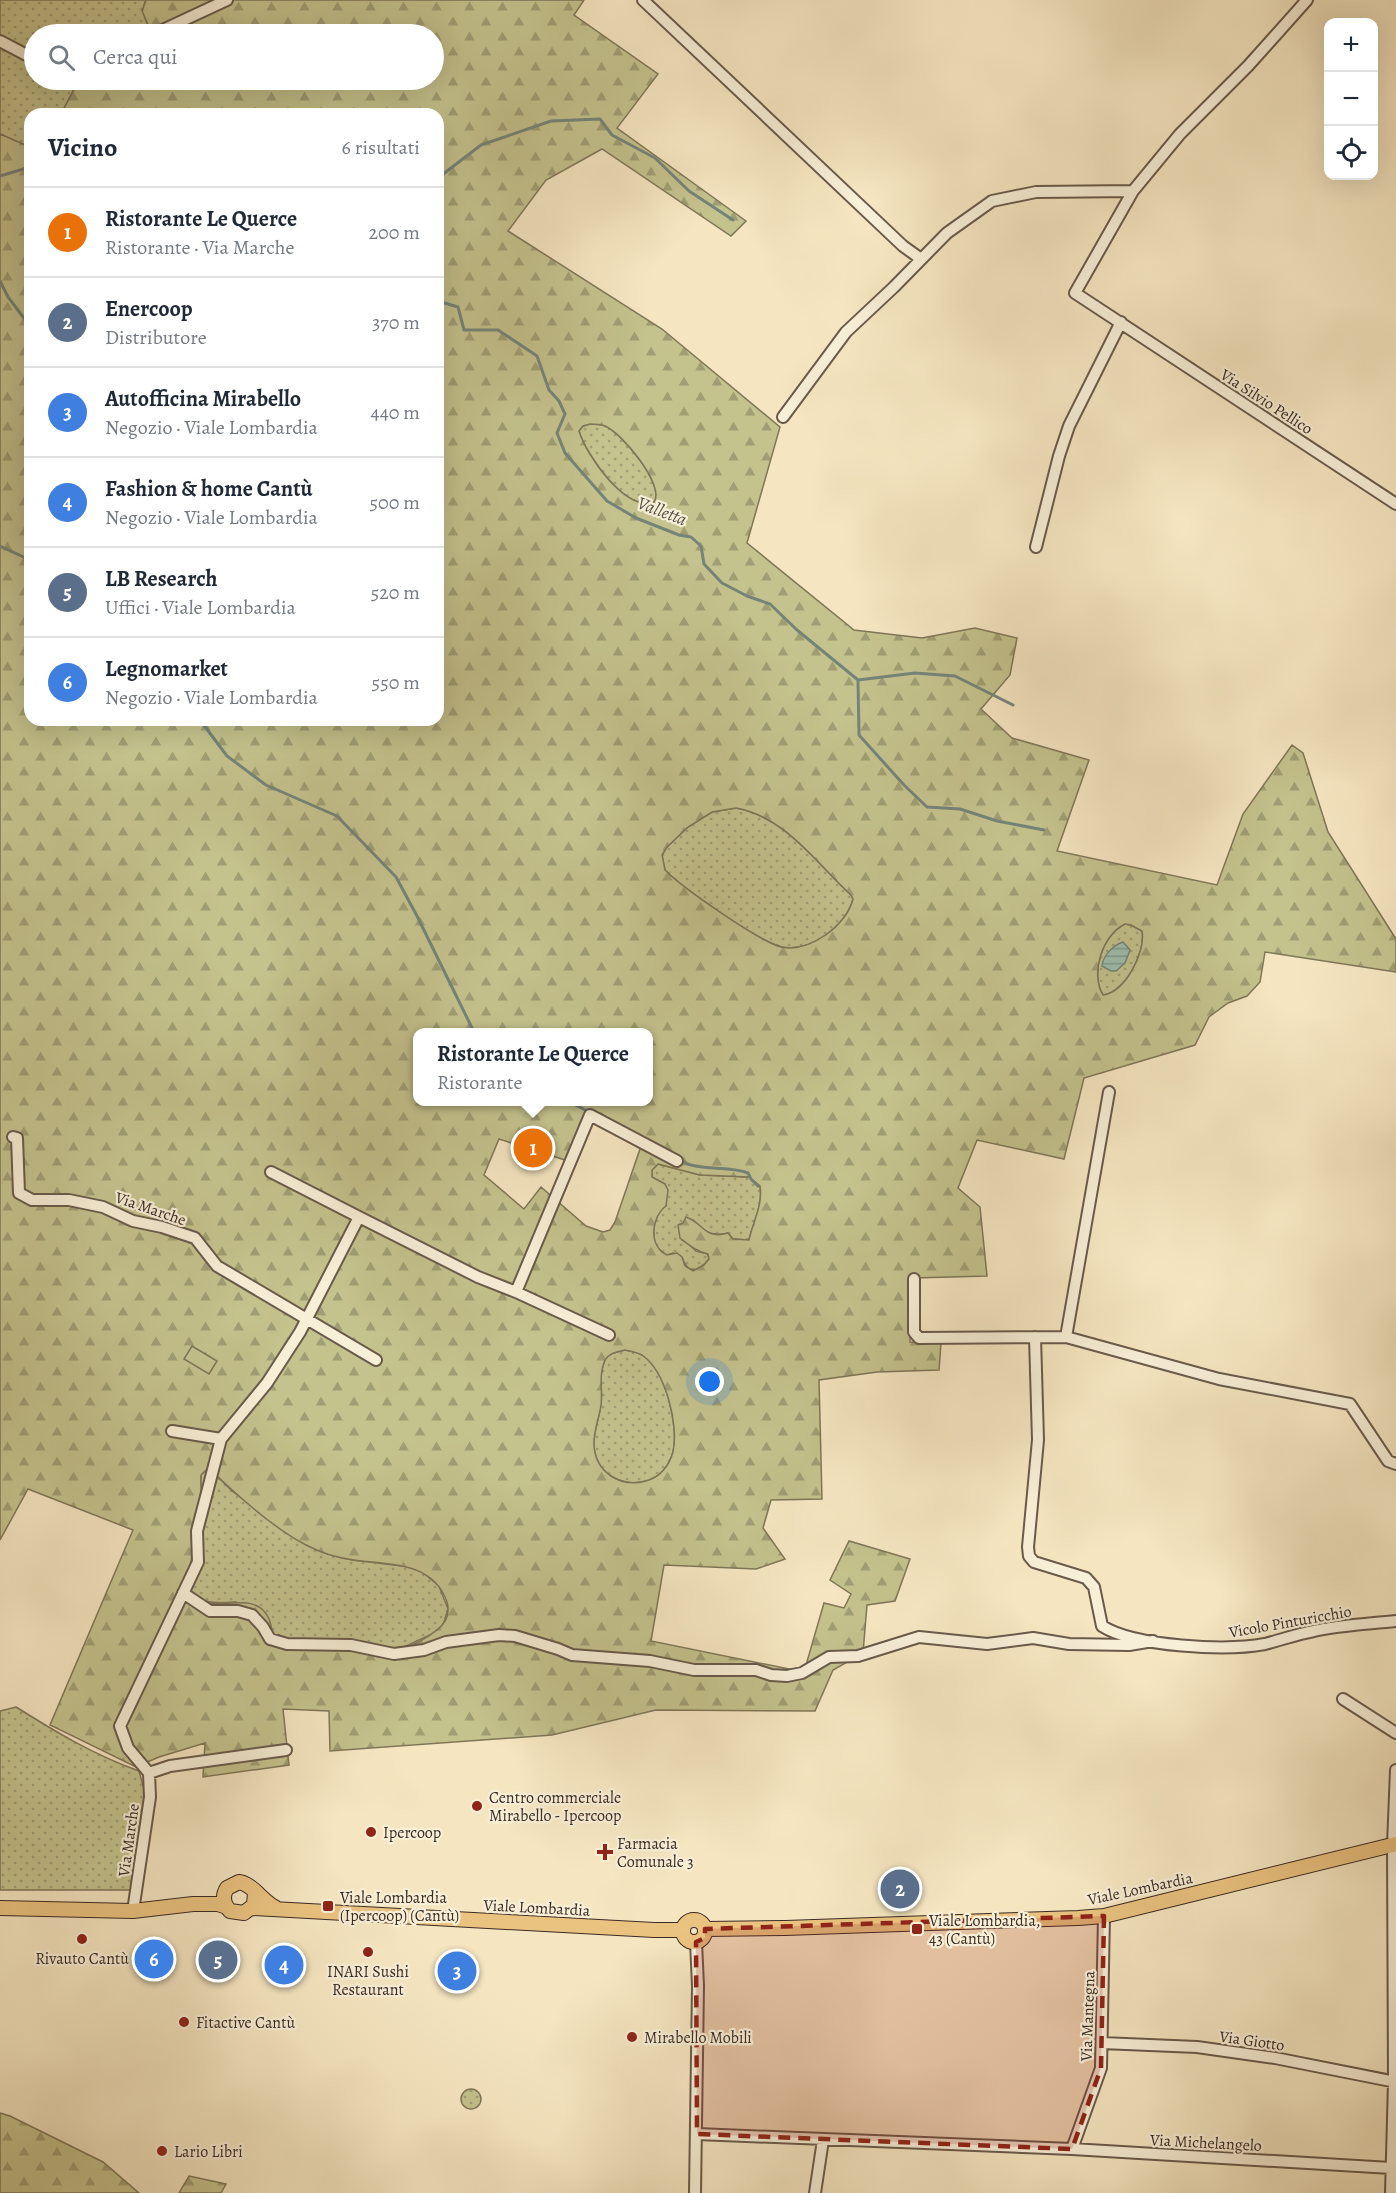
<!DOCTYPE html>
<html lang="it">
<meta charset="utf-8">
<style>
:root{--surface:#fff;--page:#f6f6f7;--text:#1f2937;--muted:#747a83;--line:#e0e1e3;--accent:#0f766e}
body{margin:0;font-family:Alegreya,serif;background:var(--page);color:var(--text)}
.controls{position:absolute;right:18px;top:18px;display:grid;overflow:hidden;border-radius:12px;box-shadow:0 6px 24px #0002}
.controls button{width:54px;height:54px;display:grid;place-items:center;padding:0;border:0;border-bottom:2px solid var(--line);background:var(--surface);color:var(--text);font:30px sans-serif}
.you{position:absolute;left:710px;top:1382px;width:21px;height:21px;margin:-15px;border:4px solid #fff;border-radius:50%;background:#1a73e8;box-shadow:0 0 0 9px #1a73e833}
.badge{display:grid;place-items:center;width:39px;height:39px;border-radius:50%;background:var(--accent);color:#fff;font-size:20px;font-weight:700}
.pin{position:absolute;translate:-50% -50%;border:3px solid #fff;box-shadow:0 2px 6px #0006}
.popup{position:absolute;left:413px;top:1028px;width:240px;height:78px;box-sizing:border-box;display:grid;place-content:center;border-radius:12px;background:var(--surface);filter:drop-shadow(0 2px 4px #0005);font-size:20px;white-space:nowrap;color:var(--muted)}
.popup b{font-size:22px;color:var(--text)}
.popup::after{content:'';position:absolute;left:50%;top:100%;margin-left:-12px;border:12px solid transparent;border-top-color:var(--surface)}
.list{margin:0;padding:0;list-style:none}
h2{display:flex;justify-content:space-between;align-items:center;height:78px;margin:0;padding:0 24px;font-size:26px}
h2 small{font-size:20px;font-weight:400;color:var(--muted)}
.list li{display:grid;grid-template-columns:39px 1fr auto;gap:18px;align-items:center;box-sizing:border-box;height:90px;padding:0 24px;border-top:2px solid var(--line)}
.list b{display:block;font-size:22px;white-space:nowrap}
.list p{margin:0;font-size:20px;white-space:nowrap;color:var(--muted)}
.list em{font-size:20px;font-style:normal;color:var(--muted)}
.icon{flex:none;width:33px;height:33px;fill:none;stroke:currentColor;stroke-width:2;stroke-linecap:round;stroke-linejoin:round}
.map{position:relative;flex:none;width:1396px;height:2193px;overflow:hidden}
.search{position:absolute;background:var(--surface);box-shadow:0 6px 24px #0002;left:24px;top:24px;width:420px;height:66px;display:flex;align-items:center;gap:15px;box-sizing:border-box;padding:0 21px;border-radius:33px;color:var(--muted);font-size:22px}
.panel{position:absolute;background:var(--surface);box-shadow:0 6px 24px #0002;left:24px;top:108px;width:420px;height:618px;border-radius:18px}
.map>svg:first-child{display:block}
.grass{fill:url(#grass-dots);stroke:#7f7658;stroke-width:1.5}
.forest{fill:url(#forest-firs);stroke:#7f7658;stroke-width:1.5;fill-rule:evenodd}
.green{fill:#c4c28d;stroke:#7f7658;stroke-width:1.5}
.water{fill:url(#water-rules);stroke:#758479;stroke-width:1.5}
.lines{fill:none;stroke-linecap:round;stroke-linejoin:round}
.stream{stroke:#758479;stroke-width:3}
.minor-casing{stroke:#695a4b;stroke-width:14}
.major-casing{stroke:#3a2b24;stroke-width:16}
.minor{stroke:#f8efd7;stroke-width:10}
.major{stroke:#eac380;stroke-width:14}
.marked{fill:#8f2418;fill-opacity:0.2;stroke:#8f2418;stroke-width:4.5;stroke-dasharray:12 8;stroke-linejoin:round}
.poi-dot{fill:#8f2418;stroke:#f8efd7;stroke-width:2}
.labels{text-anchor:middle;stroke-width:4.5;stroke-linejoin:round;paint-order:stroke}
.street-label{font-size:16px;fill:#3a2b24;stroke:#f8efd7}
.poi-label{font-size:16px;fill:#3a2b24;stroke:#f8efd7;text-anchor:start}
.water-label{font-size:18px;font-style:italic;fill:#525048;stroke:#f8efd7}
</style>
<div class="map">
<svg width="1396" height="2193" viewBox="0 0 1396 2193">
<defs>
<pattern id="grass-dots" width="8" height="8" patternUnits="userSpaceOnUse" patternTransform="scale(1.5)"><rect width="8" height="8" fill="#c4c28d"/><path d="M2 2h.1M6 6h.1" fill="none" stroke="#a09e73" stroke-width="1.8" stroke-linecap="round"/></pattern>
<pattern id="forest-firs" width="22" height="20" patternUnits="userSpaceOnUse" patternTransform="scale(1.5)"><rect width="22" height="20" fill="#c4c28d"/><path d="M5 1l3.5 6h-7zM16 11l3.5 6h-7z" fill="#a09e73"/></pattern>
<pattern id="water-rules" width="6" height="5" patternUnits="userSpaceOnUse" patternTransform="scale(1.5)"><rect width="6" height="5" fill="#9cc0b2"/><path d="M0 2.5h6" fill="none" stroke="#809c91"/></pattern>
</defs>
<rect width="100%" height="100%" fill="#f5e6c1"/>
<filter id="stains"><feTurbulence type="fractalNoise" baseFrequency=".00333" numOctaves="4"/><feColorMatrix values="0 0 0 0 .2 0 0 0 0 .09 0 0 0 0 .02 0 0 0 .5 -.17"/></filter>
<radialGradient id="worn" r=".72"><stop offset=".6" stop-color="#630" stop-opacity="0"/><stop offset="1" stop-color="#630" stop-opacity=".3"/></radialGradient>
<!-- grass -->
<path class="grass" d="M0,0H146C141,9 145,20 150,29L139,34H34V80H79L61,114H30L29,147L0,134Z
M590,424C595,424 600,424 605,426C621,432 666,486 654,502C625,512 586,454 579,431L583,426Z
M736,808C786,817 816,863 851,895L853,899C847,925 810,953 782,947C760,942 681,887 665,870L662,855L667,847L688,827L712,812Z
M1125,924L1131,925L1142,931C1146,952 1125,992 1103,995C1090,974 1102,935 1125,924Z
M658,1164L700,1175L749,1177L760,1186C763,1207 753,1221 749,1240L733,1239L728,1233C713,1237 703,1232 693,1220L682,1240L687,1242L696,1251L708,1254L709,1259C698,1272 688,1275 682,1257L673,1253L667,1255C648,1246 651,1217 666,1205L665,1184L652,1177V1170Z
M625,1350C630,1351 637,1352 642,1355C666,1371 679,1426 673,1452C669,1466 660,1477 646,1481C621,1488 596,1473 594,1446C593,1432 599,1419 601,1405C603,1389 598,1376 605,1360C609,1353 617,1352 625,1350Z
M206,1470L213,1472L232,1491L298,1540L322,1552L352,1560L411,1567L421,1571L439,1586L448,1609L443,1625L432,1634L402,1648L274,1642L236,1602C207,1604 184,1604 189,1566C191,1556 196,1546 199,1535C203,1515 199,1495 201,1475Z
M16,1707C56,1732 94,1755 139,1771L145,1793L131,1890H0V1711Z
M461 2099a10 10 0 1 1 20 0a10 10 0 1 1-20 0Z"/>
<!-- forest -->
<path class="forest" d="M146,0H584L574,15L658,74L617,128L746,221L731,236L602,149L546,180L508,231L662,329L780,427L747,543L854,630L922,638L975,628L1017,638L1010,675L981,709L1012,738L1089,760L1057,851L1217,885L1243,814L1292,745L1303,753L1328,832L1396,939V972L1265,952L1260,982L1247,996L1228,1003L1209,1017L1195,1045L1084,1078L1064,1159L977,1140L958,1188L980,1207L987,1276L913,1278L910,1342L941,1343L939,1370L877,1372L819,1380L822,1499L771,1500L763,1528L785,1559L756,1569L664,1565L651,1641L804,1672L824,1603L844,1608L851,1594L830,1580L849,1541L910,1559L895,1601L867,1605L863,1653L833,1670L815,1711L656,1710L552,1735L330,1751L329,1711L283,1709L289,1765L203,1777L205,1743L159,1757L136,1767L50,1725L133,1530L28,1489L0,1540V134L30,147V720H438V114H61L79,80H434V34H139L150,29L142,11ZM590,424C595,424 600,424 605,426C621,432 666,486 654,502C625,512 586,455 579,431L583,426ZM736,808C786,817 816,863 851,895L853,899C847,925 810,953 781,947C760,942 681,887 665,870L662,855L667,847L688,827L712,812ZM1125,924L1131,925L1142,931C1146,952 1125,993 1103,995C1090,974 1102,935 1125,924ZM418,1032H648V1102H418ZM593,1119L641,1146L615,1222L610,1230L603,1232L586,1226L541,1187L524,1209L484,1175L499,1139L565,1160ZM658,1164L700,1175L749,1177L760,1186C763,1206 753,1221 749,1240L733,1239L728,1233C704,1240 704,1223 686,1217L683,1223L678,1225L680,1238C689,1245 696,1251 708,1254L709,1259L704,1265L693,1271L685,1266L682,1257L677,1253L667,1255C648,1246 651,1217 666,1206L668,1190L665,1184L652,1177V1170ZM625,1350C630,1351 637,1352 642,1355C666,1371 679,1426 673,1452C669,1466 660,1477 646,1481C621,1488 596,1473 594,1446C593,1432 599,1419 601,1405C603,1389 598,1376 605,1360C609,1353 617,1352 625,1350ZM206,1470L213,1472C240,1498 273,1528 306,1545C321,1553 338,1558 354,1560C389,1565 433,1561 447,1602C450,1613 446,1623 437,1630C427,1638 413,1646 401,1648C378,1651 355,1643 333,1640C313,1638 294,1638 274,1641C272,1634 272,1626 269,1619C254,1585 207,1619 192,1593C182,1575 195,1553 199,1535C201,1525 201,1513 202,1503C202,1494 200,1485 201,1475Z
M0,2113L10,2116L103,2162L139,2193H0Z
M189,2176L226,2184L221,2193H179Z"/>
<!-- green -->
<path class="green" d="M192,1346L217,1361L209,1374L184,1359Z"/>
<!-- water -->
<path class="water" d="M1123,942L1130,950L1125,963L1116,971H1111L1102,966C1103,956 1113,945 1123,942Z"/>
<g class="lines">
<!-- stream -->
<path class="stream" d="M0,176L30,167
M438,178L481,145L551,121L600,119L612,135L655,158L689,191L733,220
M0,281L8,297L30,326
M438,301L458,307L464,330H498L537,356L549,390L559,401L565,414L557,433L565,453L607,501L636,518L679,535L691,537L701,546L704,564L722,583L747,596L770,604L797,630L858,680L915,673L955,676L1013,705
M0,546L30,560
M858,680L859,735L904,785L927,807L960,809L997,821L1044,830
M200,720L227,756L266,785L337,816L396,877L417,916L474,1032
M570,1102L589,1112
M680,1159C692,1172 729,1165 748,1173L751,1179L758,1186"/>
<defs>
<path id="minor" d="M643,0L903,246L921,259
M1307,0L1248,66L1180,134L1133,191L1075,293L1396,504
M154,34L227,0
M0,41L34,59
M783,417L846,332L894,287L947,233L992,201L1036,192L1133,191
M1036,547L1059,456L1069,426L1121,322
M13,1137L17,1138L19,1193L32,1200H69L103,1207L133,1221L162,1227L195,1238L217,1266L376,1360
M271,1172L359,1217
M914,1279V1332L919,1338L1066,1337L1219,1379L1350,1404L1388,1461L1396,1464
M516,1292L609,1335
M1035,1337L1038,1440L1028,1547L1029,1556L1034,1562L1086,1578L1094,1587L1102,1626C1135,1647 1227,1651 1265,1644C1281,1640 1297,1634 1314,1631C1340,1625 1369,1624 1396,1621
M1066,1337L1109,1092
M172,1431L221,1439
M183,1593L210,1611H238L252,1615L263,1627L270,1639L287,1644L351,1645L394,1654L424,1650L446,1642L499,1635L515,1636L558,1649L572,1655L650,1661L694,1670H756L771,1675L787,1676L802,1673L829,1657L858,1656L919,1637L987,1644L1033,1638L1069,1644L1129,1645L1153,1641
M1343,1699L1396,1733
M149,1773L170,1766L286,1750
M133,1911L150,1797L149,1773L128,1748L120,1726L198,1562L197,1531L221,1439L267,1383L300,1332L359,1217L478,1277L516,1292L590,1115L677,1161
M1102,2043L1197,2047L1275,2058L1396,2082
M697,2134L1072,2149L1391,2168
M1072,2149L1101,2068L1104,1916
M695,2193L698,1986L696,1942
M815,2193L823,2140
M1391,2193L1394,2082L1393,1845L1396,1770"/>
<path id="major" d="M255,1892L254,1905L244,1913L230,1911C223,1904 222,1896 227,1888L239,1882C253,1884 262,1901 276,1908
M0,1908L133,1911L193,1904H218L227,1907
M252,1908L654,1930H683
M683 1931a11 11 0 1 1 22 0a11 11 0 1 1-22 0Z
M705,1929L785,1928L1078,1918L1104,1916L1396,1844"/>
</defs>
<!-- minor casing -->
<use href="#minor" class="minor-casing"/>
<!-- major casing -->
<use href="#major" class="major-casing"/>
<!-- minor -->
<use href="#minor" class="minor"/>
<!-- major -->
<use href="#major" class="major"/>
</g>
<!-- marked area -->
<path class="marked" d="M1104,1916L1101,2068L1072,2149L697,2134L696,1942L705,1938V1929Z"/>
<!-- markers -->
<g class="poi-dot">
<circle cx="477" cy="1806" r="6"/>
<circle cx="371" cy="1832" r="6"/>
<path d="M602 1843h6v6h6v6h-6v6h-6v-6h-6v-6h6z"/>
<rect x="322" y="1900" width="12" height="12" rx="3"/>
<rect x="911" y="1923" width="12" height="12" rx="3"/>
<circle cx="82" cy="1939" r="6"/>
<circle cx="368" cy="1952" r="6"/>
<circle cx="184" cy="2022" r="6"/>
<circle cx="632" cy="2037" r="6"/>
<circle cx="162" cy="2151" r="6"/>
</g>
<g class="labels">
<!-- street labels -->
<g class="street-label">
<text transform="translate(1267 401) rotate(33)" y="6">Via Silvio Pellico</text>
<text transform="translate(151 1208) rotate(19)" y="6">Via Marche</text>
<text transform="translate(1290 1621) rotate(-10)" y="6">Vicolo Pinturicchio</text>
<text transform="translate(128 1840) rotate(-82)" y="6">Via Marche</text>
<text transform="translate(1140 1888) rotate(-12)" y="6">Viale Lombardia</text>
<text transform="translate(537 1907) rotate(3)" y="6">Viale Lombardia</text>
<text transform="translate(1087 2016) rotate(-88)" y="6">Via Mantegna</text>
<text transform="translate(1252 2040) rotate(8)" y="6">Via Giotto</text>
<text transform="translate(1206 2142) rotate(3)" y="6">Via Michelangelo</text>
</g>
<!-- poi labels -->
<g class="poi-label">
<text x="489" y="1803">Centro commerciale<tspan x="489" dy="18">Mirabello - Ipercoop</tspan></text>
<text x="383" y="1838">Ipercoop</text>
<text x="617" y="1849">Farmacia<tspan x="617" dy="18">Comunale 3</tspan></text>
<text x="340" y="1903">Viale Lombardia<tspan x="340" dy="18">(Ipercoop) (Cantù)</tspan></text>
<text x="929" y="1926">Viale Lombardia,<tspan x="929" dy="18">43 (Cantù)</tspan></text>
<text x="82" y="1964" text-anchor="middle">Rivauto Cantù</text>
<text x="368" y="1977" text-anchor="middle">INARI Sushi<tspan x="368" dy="18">Restaurant</tspan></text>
<text x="196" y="2028">Fitactive Cantù</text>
<text x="644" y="2043">Mirabello Mobili</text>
<text x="174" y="2157">Lario Libri</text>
</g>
<!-- water labels -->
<g class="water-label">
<text transform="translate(662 511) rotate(21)" y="6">Valletta</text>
</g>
</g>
<rect width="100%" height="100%" filter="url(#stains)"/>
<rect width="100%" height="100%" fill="url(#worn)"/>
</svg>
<div class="controls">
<button>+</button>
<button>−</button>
<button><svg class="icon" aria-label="locate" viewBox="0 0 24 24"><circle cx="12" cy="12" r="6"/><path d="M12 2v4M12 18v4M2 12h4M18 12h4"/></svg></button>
</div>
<div class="you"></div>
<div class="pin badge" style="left:533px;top:1148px;background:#e8710a">1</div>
<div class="popup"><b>Ristorante Le Querce</b>Ristorante</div>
<div class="pin badge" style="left:900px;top:1889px;background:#5c6f8a">2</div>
<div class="pin badge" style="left:457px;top:1971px;background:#3f7fe0">3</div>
<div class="pin badge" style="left:284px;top:1965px;background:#3f7fe0">4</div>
<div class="pin badge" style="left:218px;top:1960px;background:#5c6f8a">5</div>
<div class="pin badge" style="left:154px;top:1959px;background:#3f7fe0">6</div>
<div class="search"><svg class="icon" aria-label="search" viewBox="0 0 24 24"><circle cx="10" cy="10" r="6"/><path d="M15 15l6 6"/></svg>Cerca qui</div>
<section class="panel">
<h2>Vicino<small>6 risultati</small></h2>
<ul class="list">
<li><span class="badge" style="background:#e8710a">1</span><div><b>Ristorante Le Querce</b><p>Ristorante · Via Marche</p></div><em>200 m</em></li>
<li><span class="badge" style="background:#5c6f8a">2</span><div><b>Enercoop</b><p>Distributore</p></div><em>370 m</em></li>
<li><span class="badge" style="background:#3f7fe0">3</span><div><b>Autofficina Mirabello</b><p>Negozio · Viale Lombardia</p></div><em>440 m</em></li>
<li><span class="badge" style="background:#3f7fe0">4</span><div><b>Fashion &amp; home Cantù</b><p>Negozio · Viale Lombardia</p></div><em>500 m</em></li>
<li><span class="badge" style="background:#5c6f8a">5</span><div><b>LB Research</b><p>Uffici · Viale Lombardia</p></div><em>520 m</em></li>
<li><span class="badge" style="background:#3f7fe0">6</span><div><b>Legnomarket</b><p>Negozio · Viale Lombardia</p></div><em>550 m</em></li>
</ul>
</section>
</div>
